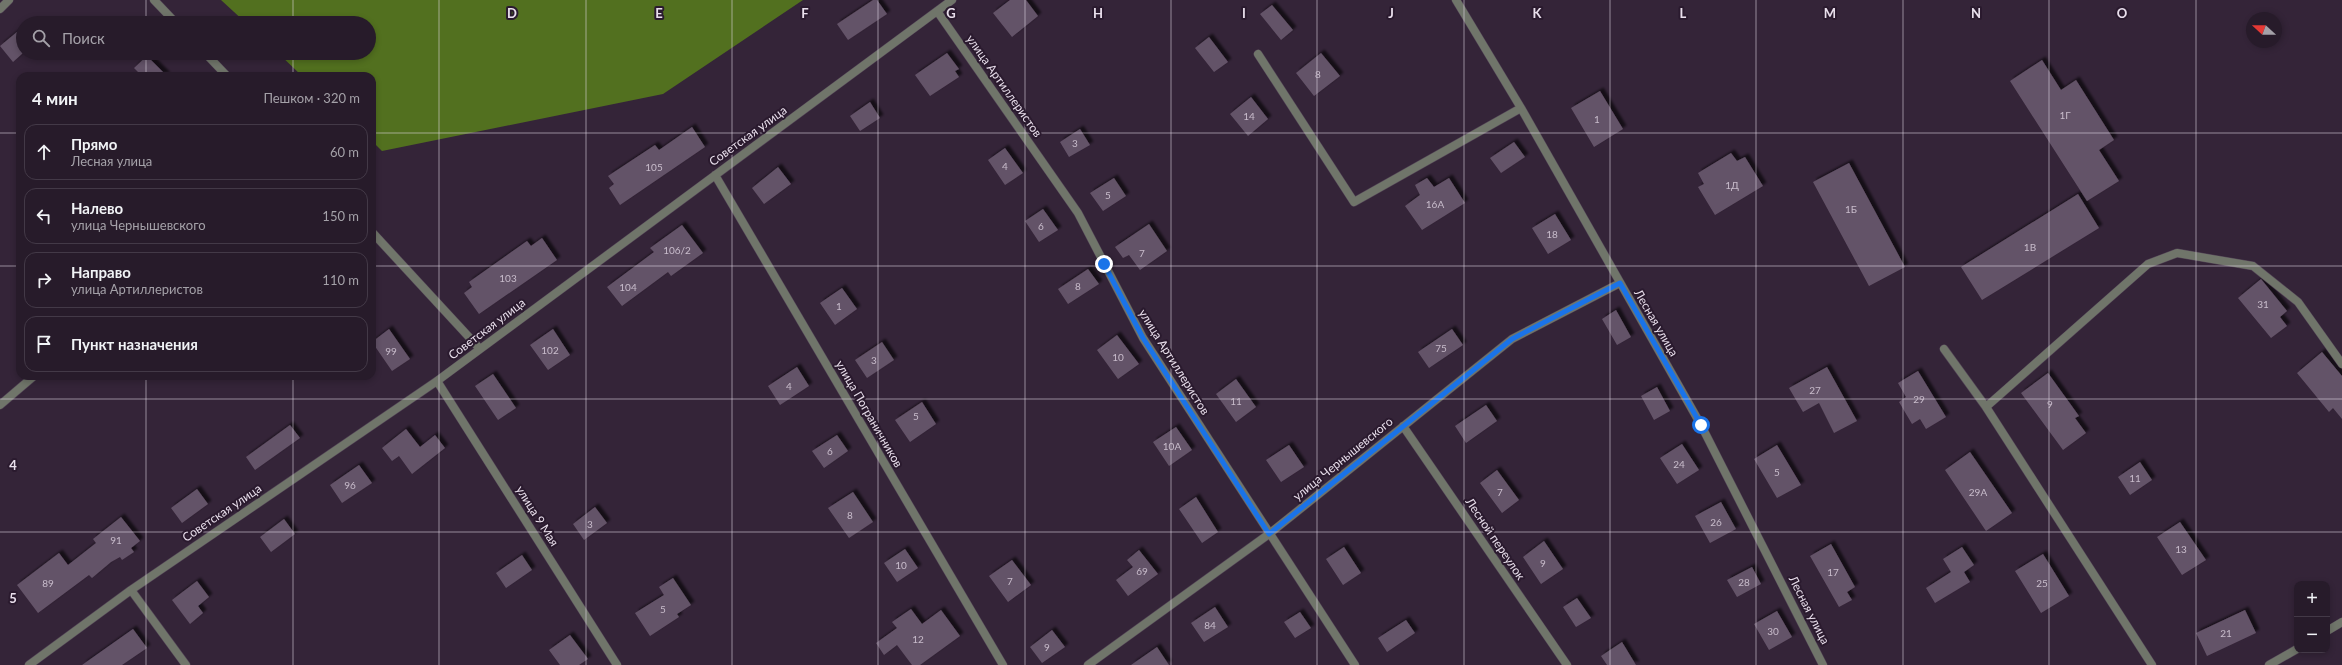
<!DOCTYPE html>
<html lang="ru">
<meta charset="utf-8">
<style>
:root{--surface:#271b2a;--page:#332836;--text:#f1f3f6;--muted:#a4a1a8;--line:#433947}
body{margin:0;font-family:Lato,sans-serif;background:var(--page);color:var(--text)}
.controls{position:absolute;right:12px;bottom:12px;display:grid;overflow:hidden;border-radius:8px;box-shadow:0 2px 6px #0003}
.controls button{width:36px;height:36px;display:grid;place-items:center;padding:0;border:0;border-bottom:1px solid var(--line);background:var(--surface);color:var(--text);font:20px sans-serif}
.compass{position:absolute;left:2246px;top:12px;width:36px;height:36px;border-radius:50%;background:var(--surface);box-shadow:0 2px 6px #0003;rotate:291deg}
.stop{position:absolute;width:12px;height:12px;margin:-9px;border:3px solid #1a73e8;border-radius:50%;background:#fff}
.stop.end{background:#1a73e8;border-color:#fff;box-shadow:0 1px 4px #0008}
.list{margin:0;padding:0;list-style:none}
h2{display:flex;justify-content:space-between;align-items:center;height:52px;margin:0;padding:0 16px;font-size:17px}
h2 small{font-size:13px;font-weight:400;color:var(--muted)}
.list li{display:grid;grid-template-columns:26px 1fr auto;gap:12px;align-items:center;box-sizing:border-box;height:56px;margin:0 8px 8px;padding:0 8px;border:1px solid var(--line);border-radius:12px}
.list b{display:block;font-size:15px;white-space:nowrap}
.list p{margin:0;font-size:13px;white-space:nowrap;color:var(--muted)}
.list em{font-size:13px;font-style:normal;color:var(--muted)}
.icon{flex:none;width:22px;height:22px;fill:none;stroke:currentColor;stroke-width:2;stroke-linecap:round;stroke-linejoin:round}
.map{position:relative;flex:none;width:2342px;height:665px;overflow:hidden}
.search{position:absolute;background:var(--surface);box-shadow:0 2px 6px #0003;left:16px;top:16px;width:360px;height:44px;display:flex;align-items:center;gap:10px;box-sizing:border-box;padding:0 14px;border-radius:22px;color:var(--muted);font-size:15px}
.panel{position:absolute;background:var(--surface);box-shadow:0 2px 6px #0003;left:16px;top:72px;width:360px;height:308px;border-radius:12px}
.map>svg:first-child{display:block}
.forest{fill:#52701f}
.building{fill:#645368;filter:url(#shadow)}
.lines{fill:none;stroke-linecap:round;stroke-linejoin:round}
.minor-casing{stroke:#514255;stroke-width:9}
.minor{stroke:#70756a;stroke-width:8}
.route{stroke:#1a73e8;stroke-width:5}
.grid{fill:none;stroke:#e9dfec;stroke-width:1;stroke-opacity:0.55}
.labels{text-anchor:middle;stroke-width:4;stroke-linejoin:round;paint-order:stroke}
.number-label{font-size:10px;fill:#c8bccb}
.street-label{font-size:12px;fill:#e9dfec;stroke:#2a1a2e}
.grid-label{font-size:13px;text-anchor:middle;font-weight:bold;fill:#e9dfec;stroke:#2a1a2e;stroke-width:4;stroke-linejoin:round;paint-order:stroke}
</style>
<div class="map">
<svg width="2342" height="665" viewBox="0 0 2342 665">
<defs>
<filter id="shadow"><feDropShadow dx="3.5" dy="-3.5" stdDeviation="1" flood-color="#0009"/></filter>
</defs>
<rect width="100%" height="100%" fill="#342438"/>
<!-- forest -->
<path class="forest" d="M221,0H803L663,94L382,151L372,141V76H302L278,53H369V23H246Z"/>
<!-- building -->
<path class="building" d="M873,0H877L887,14L848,40L837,24Z
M1010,0H1026L1038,16L1012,37L993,13Z
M1272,5L1293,30L1281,40L1260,14Z
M23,27V53L13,62L0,46Z
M1209,37L1228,62L1214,72L1195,48Z
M947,53L959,69L955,71L959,77L930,96L915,75Z
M1321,53L1340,76L1314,96L1296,73Z
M147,56L167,76H142L134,68Z
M2042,60L2061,90L2076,80L2114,140L2099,150L2119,181L2087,201L2010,81Z
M1600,91L1623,129L1594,147L1571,108Z
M1251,97L1268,119L1248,136L1230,114Z
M870,102L880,118L860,131L850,116Z
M692,127L705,147L620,205L609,188L614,184L608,176L655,145L659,150Z
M1080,129L1090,145L1069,157L1060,142Z
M1514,142L1525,157L1501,173L1490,158Z
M1005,148L1023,173L1005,185L988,160Z
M1731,153L1737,161L1745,157L1763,186L1715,215L1698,187L1704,184L1698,173Z
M1849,163L1905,267L1869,286L1813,182Z
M778,167L791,184L764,204L752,188Z
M1114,178L1126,196L1103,211L1090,193Z
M1427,178L1434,187L1449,178L1465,203L1422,230L1405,206L1420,195L1415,185Z
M2078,194L2099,228L1982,300L1961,267Z
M1043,209L1058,230L1039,242L1025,221Z
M1555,214L1571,240L1548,254L1532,228Z
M1149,224L1167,251L1140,270L1129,255L1123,258L1115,247Z
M682,225L703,253L671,276L668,272L622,306L607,287L654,252L650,248Z
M542,238L557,260L479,314L464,293L472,287L469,282L527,241L531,246Z
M1088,269L1099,284L1068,304L1058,289Z
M2261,279L2287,311L2280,317L2287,326L2271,338L2238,298Z
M842,288L857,309L835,325L820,303Z
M1616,310L1631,337L1617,345L1602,319Z
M389,329L410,359L392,371L372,342Z
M553,329L570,355L548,370L530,345Z
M1452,329L1463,345L1429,368L1418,352Z
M1117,335L1139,364L1118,379L1097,350Z
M882,342L894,360L867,378L855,360Z
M2322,352L2342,376V419L2333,408L2329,412L2297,373Z
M797,367L809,386L780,405L768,386Z
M1827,367L1857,421L1834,433L1819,403L1803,412L1789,388Z
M1918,371L1946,417L1926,429L1920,419L1912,424L1899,402L1906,397L1898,383Z
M2048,373L2079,416L2075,418L2086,433L2063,450L2021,393Z
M493,374L516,408L498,420L475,386Z
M1236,379L1256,407L1236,422L1216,394Z
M1657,387L1670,411L1654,420L1641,396Z
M922,402L936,424L910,442L895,420Z
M1486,405L1497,421L1466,443L1455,426Z
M290,425L300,438L255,470L246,457Z
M1176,427L1192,450L1169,466L1153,442Z
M406,429L420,447L435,435L445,448L412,474L399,456L392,461L382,448Z
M837,435L848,451L824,468L812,451Z
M1682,444L1699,470L1677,484L1660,458Z
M1289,445L1304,467L1281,482L1266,460Z
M1777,445L1801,485L1777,498L1754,459Z
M1970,452L2012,513L1986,531L1945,470Z
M2140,462L2152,480L2130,495L2118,477Z
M359,465L372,483L342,503L330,485Z
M1497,470L1519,500L1502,513L1480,483Z
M197,489L208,504L182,523L171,508Z
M853,492L873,522L849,538L828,508Z
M1196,497L1218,532L1202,543L1179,509Z
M1721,502L1736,529L1710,543L1695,516Z
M595,507L607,523L584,540L573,524Z
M121,517L140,541L131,548L134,552L122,560L120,557L111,562L92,578L89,575L38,613L17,585L59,553L68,565L96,543L93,539Z
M284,519L295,534L271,552L260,537Z
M2180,522L2206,560L2182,575L2157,537Z
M1544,541L1563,569L1541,584L1523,557Z
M1831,544L1855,587L1847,592L1852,600L1839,607L1810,556Z
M1344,547L1361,573L1343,585L1326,559Z
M1962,547L1974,565L1964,572L1970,582L1935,603L1926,588L1951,572L1943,559Z
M905,549L918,568L897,582L884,563Z
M1139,550L1158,574L1128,596L1116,580L1133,567L1127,560Z
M2043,554L2069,596L2041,613L2015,571Z
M522,555L532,570L506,588L496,573Z
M1012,560L1031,585L1008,602L989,576Z
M1752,567L1761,584L1737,597L1727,580Z
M673,578L691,605L677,614L679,617L650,636L635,613L664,595L659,587Z
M197,581L209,597L198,606L203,613L190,624L172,600Z
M1577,598L1591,618L1576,627L1563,607Z
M1215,607L1228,627L1204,642L1191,623Z
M911,609L922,624L941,610L960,636L920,665H912L897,645L884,655L876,643L897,628L892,622Z
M2245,610L2256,633L2207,656L2196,633Z
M1777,611L1792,637L1769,650L1754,624Z
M1300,612L1311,628L1295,638L1284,622Z
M1406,620L1415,633L1387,652L1378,638Z
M133,629L147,648L122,665H82Z
M1052,630L1065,647L1042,663L1030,647Z
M570,635L588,659L579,665H560L549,650Z
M1622,642L1636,665H1607L1601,656Z
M1157,647L1169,665H1131Z"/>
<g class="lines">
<defs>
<path id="minor" d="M154,0L176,23
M1456,0L1521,108L1701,425L1823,665
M0,9L9,0
M937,11L1078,213L1143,338L1355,665
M205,53L227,76
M1258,54L1354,202L1521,108
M715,175L1003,665
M372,232L480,349
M1944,349L1986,407L2152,665
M437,381L617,665
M0,405L34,376
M1986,407L2148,264L2177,253L2253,266L2298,302L2342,364
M1403,426L1567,665
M131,590L186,665
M2327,631L2342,622
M29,665L131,590L437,381L952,0
M1088,665L1269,534L1512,339L1620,283
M2269,665L2297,649"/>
</defs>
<!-- minor casing -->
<use href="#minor" class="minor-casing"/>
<!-- minor -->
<use href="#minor" class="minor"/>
</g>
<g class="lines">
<!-- route -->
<path class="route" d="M1104,264L1143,338L1269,534L1512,339L1620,283L1701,425"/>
</g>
<!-- grid -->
<path class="grid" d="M146,0V23M293,0V23M439,0V665M586,0V665M732,0V665M878,0V665M1025,0V665M1171,0V665M1317,0V665M1464,0V665M1610,0V665M1756,0V665M1903,0V665M2049,0V665M2196,0V665M146,53V76M293,53V76M0,133H20M372,133H2342M0,266H20M372,266H2342M146,376V665M293,376V665M0,399H2342M0,532H2342"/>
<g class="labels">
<!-- number labels -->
<g class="number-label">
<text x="1318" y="78">8</text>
<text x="2065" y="119">1Г</text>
<text x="1249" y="120">14</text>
<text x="1597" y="123">1</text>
<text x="1075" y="147">3</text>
<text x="1005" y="170">4</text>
<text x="654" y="171">105</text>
<text x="1732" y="189">1Д</text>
<text x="1108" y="199">5</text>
<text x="1435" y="208">16А</text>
<text x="1851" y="213">1Б</text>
<text x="1041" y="230">6</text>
<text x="1552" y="238">18</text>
<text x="2030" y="251">1В</text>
<text x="677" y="254">106/2</text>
<text x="1142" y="257">7</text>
<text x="508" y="282">103</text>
<text x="1078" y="290">8</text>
<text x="628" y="291">104</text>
<text x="2263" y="308">31</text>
<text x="839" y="310">1</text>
<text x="1441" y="352">75</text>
<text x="550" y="354">102</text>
<text x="391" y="355">99</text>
<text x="1118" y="361">10</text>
<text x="874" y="364">3</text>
<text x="789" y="390">4</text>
<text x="1815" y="394">27</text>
<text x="1919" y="403">29</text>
<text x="1236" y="405">11</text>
<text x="2050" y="408">9</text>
<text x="916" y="420">5</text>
<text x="1172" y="450">10А</text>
<text x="830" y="455">6</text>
<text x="1679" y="468">24</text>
<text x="1777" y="476">5</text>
<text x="2135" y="482">11</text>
<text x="350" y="489">96</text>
<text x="1500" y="496">7</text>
<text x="1978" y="496">29А</text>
<text x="850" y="519">8</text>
<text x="1716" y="526">26</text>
<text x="590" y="528">3</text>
<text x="116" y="544">91</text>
<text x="2181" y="553">13</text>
<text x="1543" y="567">9</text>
<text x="901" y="569">10</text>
<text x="1142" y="575">69</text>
<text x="1833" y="576">17</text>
<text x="1010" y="585">7</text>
<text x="1744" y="586">28</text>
<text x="48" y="587">89</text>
<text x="2042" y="587">25</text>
<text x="663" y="613">5</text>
<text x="1210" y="629">84</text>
<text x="1773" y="635">30</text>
<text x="2226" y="637">21</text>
<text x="918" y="643">12</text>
<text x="1047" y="651">9</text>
</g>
<!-- street labels -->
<g class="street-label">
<text transform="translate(1004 86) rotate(55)" y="4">улица Артиллеристов</text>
<text transform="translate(748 136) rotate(-36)" y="4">Советская улица</text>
<text transform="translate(1656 323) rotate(60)" y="4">Лесная улица</text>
<text transform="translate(487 329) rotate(-37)" y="4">Советская улица</text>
<text transform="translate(1174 362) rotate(58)" y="4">улица Артиллеристов</text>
<text transform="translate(869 414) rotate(60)" y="4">улица Пограничников</text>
<text transform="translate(1343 459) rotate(-39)" y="4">улица Чернышевского</text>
<text transform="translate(222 513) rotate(-34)" y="4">Советская улица</text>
<text transform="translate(537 516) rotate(58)" y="4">улица 9 Мая</text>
<text transform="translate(1495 539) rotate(56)" y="4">Лесной переулок</text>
<text transform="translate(1809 610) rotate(63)" y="4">Лесная улица</text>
</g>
</g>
<g class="grid-label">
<text x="512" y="18">D</text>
<text x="659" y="18">E</text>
<text x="805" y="18">F</text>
<text x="951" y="18">G</text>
<text x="1098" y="18">H</text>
<text x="1244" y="18">I</text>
<text x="1391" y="18">J</text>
<text x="1537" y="18">K</text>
<text x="1683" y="18">L</text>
<text x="1830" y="18">M</text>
<text x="1976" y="18">N</text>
<text x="2122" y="18">O</text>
<text x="13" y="470">4</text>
<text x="13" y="603">5</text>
</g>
</svg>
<div class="controls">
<button>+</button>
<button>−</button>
</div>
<svg class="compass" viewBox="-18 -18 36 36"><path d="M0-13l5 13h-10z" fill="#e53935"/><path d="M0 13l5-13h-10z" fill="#a4a1a8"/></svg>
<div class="stop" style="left:1701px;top:425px"></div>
<div class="stop end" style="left:1104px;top:264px"></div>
<div class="search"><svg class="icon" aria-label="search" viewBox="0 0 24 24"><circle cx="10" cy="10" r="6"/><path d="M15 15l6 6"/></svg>Поиск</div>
<section class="panel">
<h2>4 мин<small>Пешком · 320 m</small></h2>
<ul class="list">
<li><svg class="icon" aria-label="ahead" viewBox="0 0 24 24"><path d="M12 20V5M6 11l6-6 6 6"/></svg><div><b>Прямо</b><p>Лесная улица</p></div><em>60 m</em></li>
<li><svg class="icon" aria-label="left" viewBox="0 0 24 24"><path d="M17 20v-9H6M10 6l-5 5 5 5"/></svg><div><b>Налево</b><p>улица Чернышевского</p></div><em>150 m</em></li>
<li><svg class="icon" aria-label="right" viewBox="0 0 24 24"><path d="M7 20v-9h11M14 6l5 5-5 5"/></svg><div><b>Направо</b><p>улица Артиллеристов</p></div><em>110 m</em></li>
<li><svg class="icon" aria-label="arrive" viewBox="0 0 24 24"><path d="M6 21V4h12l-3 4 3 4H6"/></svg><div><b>Пункт назначения</b></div></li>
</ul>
</section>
</div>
